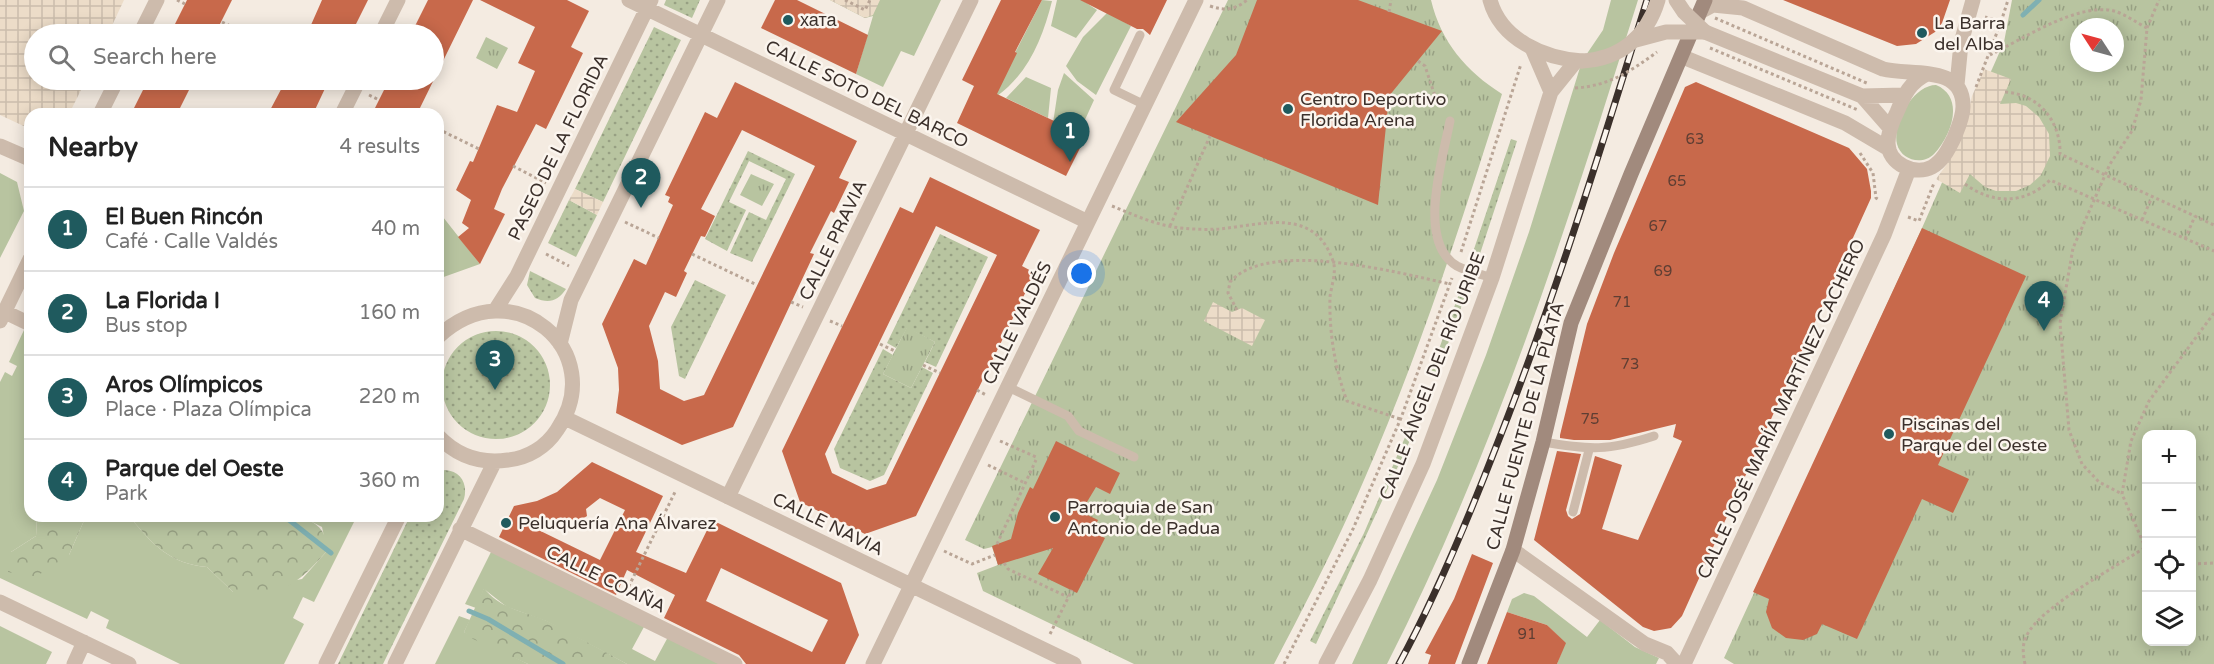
<!DOCTYPE html>
<meta charset="utf-8">
<style>
:root{--surface:#fff;--page:#f6f6f6;--text:#222;--muted:#767676;--line:#e0e0e0;--accent:#1f5a5e}
body{margin:0;font-family:"Varela Round",sans-serif;background:var(--page);color:var(--text)}
.controls{position:absolute;right:18px;bottom:18px;display:grid;overflow:hidden;border-radius:12px;box-shadow:0 3px 15px #0003}
.controls button{width:54px;height:54px;display:grid;place-items:center;padding:0;border:0;border-bottom:2px solid var(--line);background:var(--surface);color:var(--text);font:30px sans-serif}
.compass{position:absolute;left:2070px;top:18px;width:54px;height:54px;border-radius:50%;background:var(--surface);box-shadow:0 3px 15px #0003;rotate:306deg}
.you{position:absolute;left:1082px;top:274px;width:21px;height:21px;margin:-15px;border:4px solid #fff;border-radius:50%;background:#1a73e8;box-shadow:0 0 0 9px #1a73e833}
.badge{display:grid;place-items:center;width:39px;height:39px;border-radius:50%;background:var(--accent);color:#fff;font-size:20px;font-weight:700}
.pin{position:absolute;translate:-50% -50px;filter:drop-shadow(0 2px 3px #0008)}
.pin::after{content:'';position:absolute;top:32px;width:21px;height:18px;background:inherit;clip-path:polygon(0 0,100% 0,50% 100%)}
.list{margin:0;padding:0;list-style:none}
h2{display:flex;justify-content:space-between;align-items:center;height:78px;margin:0;padding:0 24px;font-size:26px}
h2 small{font-size:20px;font-weight:400;color:var(--muted)}
.list li{display:grid;grid-template-columns:39px 1fr auto;gap:18px;align-items:center;box-sizing:border-box;height:84px;padding:0 24px;border-top:2px solid var(--line)}
.list b{display:block;font-size:22px;white-space:nowrap}
.list p{margin:0;font-size:20px;white-space:nowrap;color:var(--muted)}
.list em{font-size:20px;font-style:normal;color:var(--muted)}
.icon{flex:none;width:33px;height:33px;fill:none;stroke:currentColor;stroke-width:2;stroke-linecap:round;stroke-linejoin:round}
.map{position:relative;flex:none;width:2214px;height:664px;overflow:hidden}
.search{position:absolute;background:var(--surface);box-shadow:0 3px 15px #0003;left:24px;top:24px;width:420px;height:66px;display:flex;align-items:center;gap:15px;box-sizing:border-box;padding:0 21px;border-radius:33px;color:var(--muted);font-size:22px}
.panel{position:absolute;background:var(--surface);box-shadow:0 3px 15px #0003;left:24px;top:108px;width:420px;height:414px;border-radius:18px}
.map>svg:first-child{display:block}
.grass{fill:#b8c4a0}
.forest{fill:url(#forest-crowns)}
.park{fill:url(#park-tufts);fill-rule:evenodd}
.garden{fill:url(#garden-dots)}
.plaza{fill:url(#plaza-grid)}
.lines{fill:none;stroke-linecap:round;stroke-linejoin:round}
.stream{stroke:#7fb0b2;stroke-width:5}
.building{fill:#c8694b;fill-rule:evenodd}
.path{stroke:#b9a596;stroke-width:3;stroke-dasharray:3 3;stroke-linecap:butt}
.lane{stroke:#cdbbac;stroke-width:9}
.street{stroke:#cdbbac;stroke-width:15}
.secondary{stroke:#a18a7d;stroke-width:15}
.rail-casing{stroke:#3b302b;stroke-width:7}
.rail{stroke:#fbf5ee;stroke-width:4.5;stroke-dasharray:14;stroke-linecap:butt}
.path-bridge{stroke:#b9a596;stroke-width:3;stroke-dasharray:3 3;stroke-linecap:butt}
.street-bridge{stroke:#cdbbac;stroke-width:15}
.poi-dot{fill:#1f5a5e;stroke:#fbf5ee;stroke-width:2}
.labels{text-anchor:middle;stroke-width:5;stroke-linejoin:round;paint-order:stroke}
.number-label{font-size:15px;fill:#5e3e33}
.poi-label{font-size:18px;fill:#3b302b;stroke:#fbf5ee;text-anchor:start}
.street-label{font-size:18px;fill:#3b302b;stroke:#fbf5ee}
</style>
<div class="map">
<svg width="2214" height="664" viewBox="0 0 2214 664">
<defs>
<pattern id="forest-crowns" width="20" height="18" patternUnits="userSpaceOnUse" patternTransform="scale(1.5)"><rect width="20" height="18" fill="#b8c4a0"/><path d="M2 6a3 3 0 1 1 6 0M12 15a3 3 0 1 1 6 0" fill="none" stroke="#97a083"/></pattern>
<pattern id="park-tufts" width="24" height="20" patternUnits="userSpaceOnUse" patternTransform="scale(1.5)"><rect width="24" height="20" fill="#b8c4a0"/><path d="M3 7l-1-3M5 7V3M7 7l1-3M15 17l-1-3M17 17v-4M19 17l1-3" fill="none" stroke="#97a083"/></pattern>
<pattern id="garden-dots" width="8" height="8" patternUnits="userSpaceOnUse" patternTransform="scale(1.5)"><rect width="8" height="8" fill="#b8c4a0"/><path d="M2 2h.1M6 6h.1" fill="none" stroke="#97a083" stroke-width="1.8" stroke-linecap="round"/></pattern>
<pattern id="plaza-grid" width="8" height="8" patternUnits="userSpaceOnUse" patternTransform="scale(1.5)"><rect width="8" height="8" fill="#ecdcc8"/><path d="M0 4h8M4 0v8" fill="none" stroke="#cbbdac"/></pattern>
</defs>
<rect width="100%" height="100%" fill="#f4ebe1"/>
<!-- grass -->
<path class="grass" d="M830,0H941L914,56L901,51L883,87L856,74L873,16L865,18Z
M1042,0L1052,1C1043,37 1029,73 997,96L994,94Z
M1057,0H1082L1097,10L1076,38L1051,26Z
M1611,0H1638C1567,227 1495,452 1387,664H1352L1437,480L1486,355L1529,232L1582,61L1603,30Z
M1108,12L1131,26L1096,95L1077,81L1066,66L1083,37Z
M1064,73L1094,100L1079,133L1053,123L1058,90Z
M1026,77L1051,88L1048,118L1006,98Z
M1936,85C1965,97 1952,135 1934,154C1922,166 1901,160 1897,144C1892,124 1913,85 1936,85Z
M0,173L17,182L24,211L0,258Z
M443,217L480,264L438,279V219Z
M24,330L30,333V516H37L36,536L11,552L69,555L86,516H129C152,544 170,564 207,567L233,592L302,579L327,551L322,527L312,522L315,516H357L314,602L303,597L293,618L304,624L284,664H180L106,628L109,620L91,611L87,619L0,578V382L5,372L12,376L17,366L9,362Z
M492,550L645,625L632,649L655,661L668,637L724,664H627L546,621L507,607L484,589L476,608L465,604Z
M1524,593L1534,596L1587,637L1600,620L1635,647L1659,658L1656,664H1557L1565,643L1547,625L1507,612L1512,599Z
M459,616L470,620L464,632L528,664H435Z
M0,626L52,652L46,664H0Z"/>
<!-- forest -->
<path class="forest" d="M37,516H86L69,555L34,578L8,572L11,552L36,536Z
M129,516H302C320,526 326,530 327,551C294,588 284,594 233,592L207,567C170,564 152,544 129,516Z
M484,588C499,609 527,612 549,622C575,635 601,650 627,664H528L473,639L464,632Z"/>
<!-- park -->
<path class="park" d="M1228,0H1431C1441,42 1466,71 1502,94C1461,224 1419,355 1364,480C1337,543 1306,603 1274,664H1134L983,591L977,573L998,565L992,547L984,549L965,540Z
M2012,0H2214V664H1734L1724,658L1922,228L2004,42ZM2079,27H2115V63H2079ZM2146,434H2192V642H2146Z
M486,37L508,48L497,69L476,58Z
M751,174L774,184L762,206L740,195Z
M907,327L935,342L911,388L883,374Z"/>
<!-- garden -->
<path class="garden" d="M666,0H700L692,18L664,5Z
M654,27L681,40L603,202L575,189Z
M1511,139L1517,141L1477,263L1470,261Z
M748,151L795,174L752,262L730,253L749,212L766,220L786,179L749,161L729,202L746,210L727,251L705,239Z
M569,200L597,215L576,257L548,243Z
M940,234L988,257L936,367L925,362L935,342L907,328L896,348L887,343Z
M530,271L566,289C558,301 549,304 535,298L527,285Z
M695,280L726,295L685,379L679,376L671,327Z
M1464,280L1470,282L1438,372L1431,371Z
M442 385a54 54 0 1 1 108 0a54 54 0 1 1-108 0Z
M883,349L893,355L883,374L911,388L922,367L933,373L884,475L870,481L840,468L834,449Z
M1412,421L1418,423L1316,644L1310,641L1364,533Z
M445,470C461,471 468,484 464,499L383,664H338L410,516H438V472Z"/>
<!-- plaza -->
<path class="plaza" d="M0,0H124L108,34H34V80H86L69,114H30V129L0,115Z
M830,0H880L873,15L865,18Z
M1984,69L2011,79L2000,104L2016,103L2026,106L2039,117L2049,134L2050,156L2041,175L2030,185L2016,191H1996L1985,187L1970,174L1960,193L1936,179L1947,164L1964,130L1972,96Z
M575,189L603,202L597,215L569,200Z
M1213,302L1232,312L1242,308L1265,320L1252,346L1204,321Z"/>
<g class="lines">
<!-- stream -->
<path class="stream" d="M2023,15L2039,0
M284,516L331,553
M469,611L488,619L563,664"/>
</g>
<!-- building -->
<path class="building" d="M187,0H232L215,34H170Z
M322,0H368L351,34H307Z
M428,0H473L417,114H372L389,80H434V34H411Z
M480,0H567L589,11L571,47L583,53L546,129L536,124L502,189L494,209L505,214L480,264L458,237L469,228L462,223L471,200L456,190L470,161L473,162L497,105L517,112L535,71L518,63L535,27Z
M775,0H797L868,35L856,74L761,28Z
M1001,0H1042L1015,52L1017,53L997,94L1086,136L1066,176L957,123L974,86L962,80Z
M1080,0H1167L1150,35L1143,29H1137Z
M1257,0H1358L1442,31L1389,96L1378,205L1176,122L1236,55Z
M1783,0H1950L1942,23L1935,32L1916,44L1897,46Z
M148,80H194L177,114H131Z
M286,80H329L313,114H268Z
M735,82L857,141L839,178L849,182L834,213L831,211L810,253L814,254L733,427L682,445L616,413L619,390L618,368L602,324L634,259L646,265L673,205L668,202L670,197L665,195L705,112L717,118ZM742,130L815,166L704,395L684,401L660,389L658,361L649,326L665,292L676,297L687,273L684,271L701,236L705,237L715,216L701,209Z
M1696,82L1849,148L1867,169L1871,191V198L1682,616L1671,628L1654,631L1643,627L1534,540L1557,451L1581,454L1566,510L1568,516L1572,519L1580,514L1595,456L1622,465L1602,529L1638,540L1682,441L1673,437L1676,424L1610,440H1574L1560,438V435L1587,324L1614,253L1685,87Z
M930,177L1040,230L1022,266L1035,273L916,516L865,534L800,502L782,451L900,207L913,213ZM936,226L997,255L886,484L867,490L832,473L825,454Z
M1922,228L2026,276L1938,465L1969,479L1953,513L1922,499L1857,639L1822,624L1817,634L1803,640L1786,638L1772,628L1766,612L1769,599L1753,592Z
M1056,441L1120,473L1110,494L1096,487L1081,512L1098,520L1092,532L1105,538L1077,593L1038,574L1053,548L998,565L992,546L1011,539L1018,513L1030,487L1033,489Z
M592,462L663,496L636,552L686,573L712,520L841,583L859,635L845,664H746L739,655L664,618L675,595L627,570L616,595L499,537L514,506L537,501L557,492ZM600,498L625,510L600,560L520,521H579L587,516L586,509ZM721,568L828,620L812,652L706,601Z
M1472,554L1493,563L1455,664H1428L1431,655L1425,653L1454,599Z
M1507,612L1547,625L1566,643L1557,664H1487Z"/>
<g class="lines">
<!-- path -->
<path class="path" d="M177,0L185,4
M845,0L865,10L870,0
M1210,6C1225,11 1235,10 1247,0
M1389,12L1391,0
M222,22L247,34
M2001,22L2008,0
M2147,28L2159,0
M1990,55C2021,40 2078,2 2114,11C2125,14 2137,23 2147,28L2141,100L2132,131L2110,164L2073,248L2060,323L2069,430L2082,464L2099,482L2122,494
M1418,61L1425,66L1437,102
M1976,87L2001,22L1985,17
M2005,92C2039,94 2061,122 2060,154L2214,225
M369,95L379,100
M438,129L479,149
M1860,153L1873,173L1876,198L1879,200
M513,166L546,183
M1965,184C1992,204 2025,205 2050,180L2214,251
M1112,206C1132,214 1151,223 1173,227C1187,229 1204,230 1219,229C1262,225 1314,206 1333,261C1337,271 1331,287 1330,297C1329,332 1335,369 1347,401L1400,419
M1908,217L1919,221L1934,183
M2142,220L2152,197
M625,222L659,238
M1170,226L1210,136
M2185,239L2195,216
M1461,252L1521,64
M546,254L569,266
M692,254L757,285
M791,302L803,307
M1237,310L1228,293L1230,282C1269,238 1399,273 1450,284
M830,321L842,326
M880,344L895,351
M923,365L940,373
M977,390L986,395
M1000,441L1036,457
M988,465L1025,483
M997,544L1036,460
M2146,549L2122,494L2131,441L2149,401L2214,313
M944,551L972,564L995,555
M1004,563L1008,569L1068,597
M2192,564L2214,563
M626,592L676,490
M1050,634L1072,590
M1284,664L1353,529L1401,418L1452,278
M2025,664C2023,655 2022,645 2026,637C2038,608 2116,567 2144,548"/>
<!-- lane -->
<path class="lane" d="M1140,35L1114,90L1145,105
M1450,121C1443,158 1416,242 1457,266C1468,272 1481,274 1492,278
M1008,387L1068,416L1079,431L1134,457
M1543,442C1590,450 1608,451 1654,436
M1573,512L1589,450"/>
<!-- street -->
<path class="street" d="M629,0L1088,222
M1490,0C1501,40 1544,58 1582,61
M1700,12L1713,5L1743,8L1883,69C1911,76 1964,64 1963,107C1963,117 1958,128 1954,138C1949,148 1943,161 1932,167C1915,176 1888,164 1888,143C1888,132 1892,122 1897,112C1904,95 1910,82 1927,74
M1705,32L1862,96L1904,95
M140,34L157,0
M381,34L398,0
M1532,48L1551,92
M1683,57L1845,123L1889,149
M1957,85L1961,43L1973,0
M1862,96L1890,128
M100,114L117,80
M342,114L359,80
M0,146L30,159
M496,309L517,276L651,0
M5,312L30,324
M0,321L30,259
M438,337C512,267 611,352 557,430C546,447 528,458 508,460C481,464 457,456 438,436
M560,344L571,300L718,0
M565,418L1074,664
M728,497L971,0
M460,529L735,664
M1513,550L1645,644L1667,653L1677,664
M0,602L129,664
M74,664L84,642
M326,664L399,516
M395,664L494,463
M873,664L1196,0
M1326,664L1370,580L1423,464L1492,278L1551,92L1576,61
M1684,664L1884,235L1909,169"/>
<!-- secondary -->
<path class="secondary" d="M1469,664L1513,550L1543,442L1571,323L1631,174L1705,0"/>
<defs>
<path id="rail" d="M1399,664C1436,596 1466,524 1494,452C1553,304 1600,152 1647,0"/>
</defs>
<!-- rail casing -->
<use href="#rail" class="rail-casing"/>
<!-- rail -->
<use href="#rail" class="rail"/>
<!-- path-bridge -->
<path class="path-bridge" d="M1715,18L1869,84
M1710,48L1858,110
M1575,88C1609,86 1631,71 1657,52"/>
<!-- street-bridge -->
<path class="street-bridge" d="M1676,0L1684,12L1705,32
M1636,40L1666,32H1705
M1582,61C1620,59 1647,37 1658,0"/>
</g>
<!-- markers -->
<g class="poi-dot">
<circle cx="788" cy="20" r="6"/>
<circle cx="1922" cy="33" r="6"/>
<circle cx="1288" cy="109" r="6"/>
<circle cx="1889" cy="434" r="6"/>
<circle cx="1055" cy="517" r="6"/>
<circle cx="506" cy="523" r="6"/>
</g>
<g class="labels">
<!-- number labels -->
<g class="number-label">
<text x="1695" y="144">63</text>
<text x="1677" y="186">65</text>
<text x="1658" y="231">67</text>
<text x="1663" y="276">69</text>
<text x="1622" y="307">71</text>
<text x="1630" y="369">73</text>
<text x="1590" y="424">75</text>
<text x="1527" y="639">91</text>
</g>
<!-- poi labels -->
<g class="poi-label">
<text x="800" y="26">хата</text>
<text x="1934" y="29">La Barra<tspan x="1934" dy="21">del Alba</tspan></text>
<text x="1300" y="105">Centro Deportivo<tspan x="1300" dy="21">Florida Arena</tspan></text>
<text x="1901" y="430">Piscinas del<tspan x="1901" dy="21">Parque del Oeste</tspan></text>
<text x="1067" y="513">Parroquia de San<tspan x="1067" dy="21">Antonio de Padua</tspan></text>
<text x="518" y="529">Peluquería Ana Álvarez</text>
</g>
<!-- street labels -->
<g class="street-label">
<text transform="translate(867 94) rotate(26)" y="6">CALLE SOTO DEL BARCO</text>
<text transform="translate(558 147) rotate(-64)" y="6">PASEO DE LA FLORIDA</text>
<text transform="translate(833 240) rotate(-64)" y="6">CALLE PRAVIA</text>
<text transform="translate(1017 323) rotate(-64)" y="6">CALLE VALDÉS</text>
<text transform="translate(1432 376) rotate(-69)" y="6">CALLE ÁNGEL DEL RÍO URIBE</text>
<text transform="translate(1781 409) rotate(-65)" y="6">CALLE JOSÉ MARÍA MARTÍNEZ CACHERO</text>
<text transform="translate(1525 426) rotate(-75)" y="6">CALLE FUENTE DE LA PLATA</text>
<text transform="translate(828 524) rotate(26)" y="6">CALLE NAVIA</text>
<text transform="translate(606 579) rotate(26)" y="6">CALLE COAÑA</text>
</g>
</g>
</svg>
<div class="controls">
<button>+</button>
<button>−</button>
<button><svg class="icon" aria-label="locate" viewBox="0 0 24 24"><circle cx="12" cy="12" r="6"/><path d="M12 2v4M12 18v4M2 12h4M18 12h4"/></svg></button>
<button><svg class="icon" aria-label="layers" viewBox="0 0 24 24"><path d="M12 4l9 5-9 5-9-5zM3 14l9 5 9-5"/></svg></button>
</div>
<svg class="compass" viewBox="-18 -18 36 36"><path d="M0-13l5 13h-10z" fill="#e53935"/><path d="M0 13l5-13h-10z" fill="#767676"/></svg>
<div class="you"></div>
<div class="pin badge" style="left:1070px;top:162px">1</div>
<div class="pin badge" style="left:641px;top:208px">2</div>
<div class="pin badge" style="left:495px;top:390px">3</div>
<div class="pin badge" style="left:2044px;top:331px">4</div>
<div class="search"><svg class="icon" aria-label="search" viewBox="0 0 24 24"><circle cx="10" cy="10" r="6"/><path d="M15 15l6 6"/></svg>Search here</div>
<section class="panel">
<h2>Nearby<small>4 results</small></h2>
<ul class="list">
<li><span class="badge">1</span><div><b>El Buen Rincón</b><p>Café · Calle Valdés</p></div><em>40 m</em></li>
<li><span class="badge">2</span><div><b>La Florida I</b><p>Bus stop</p></div><em>160 m</em></li>
<li><span class="badge">3</span><div><b>Aros Olímpicos</b><p>Place · Plaza Olímpica</p></div><em>220 m</em></li>
<li><span class="badge">4</span><div><b>Parque del Oeste</b><p>Park</p></div><em>360 m</em></li>
</ul>
</section>
</div>
